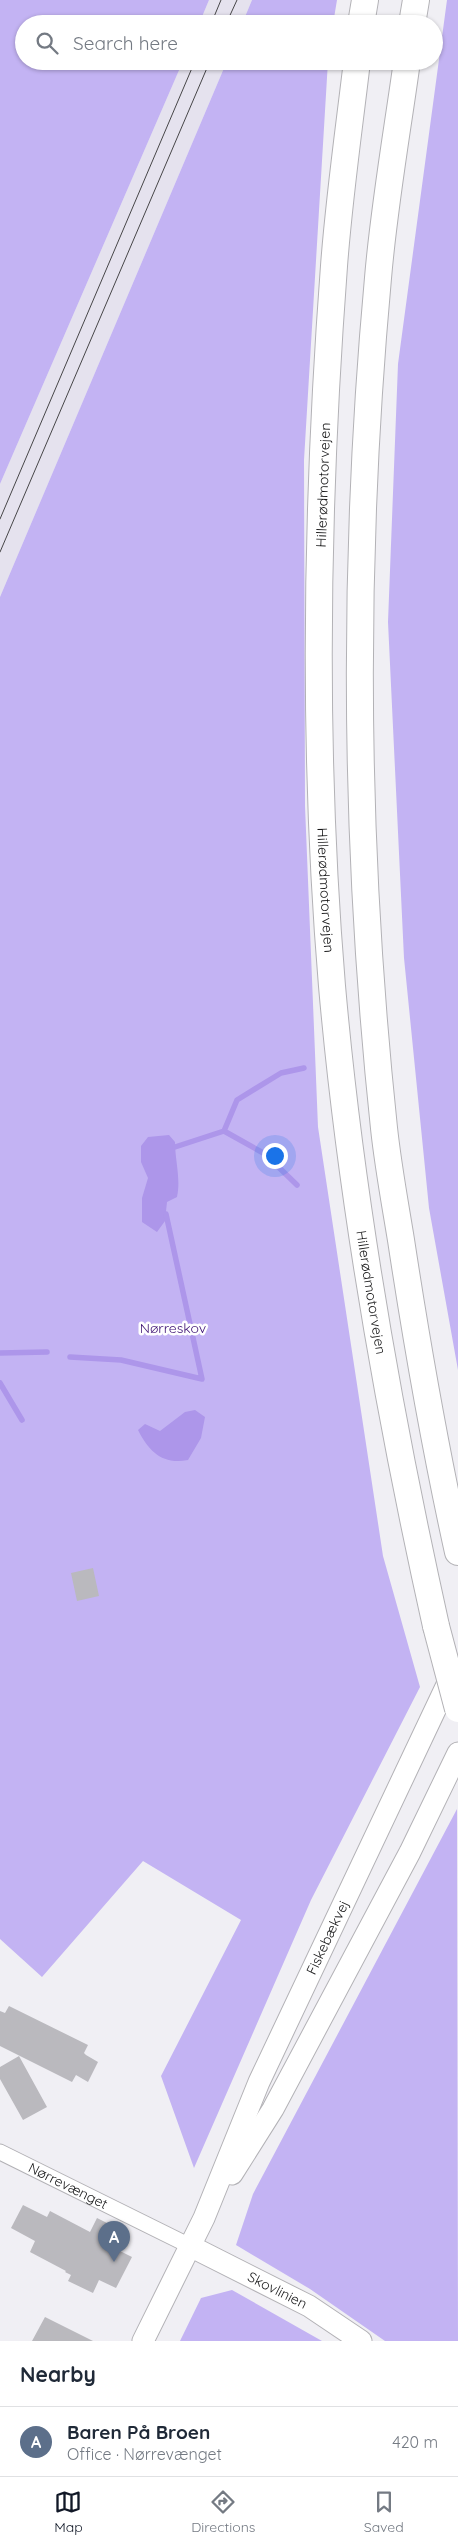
<!DOCTYPE html>
<meta charset="utf-8">
<style>
:root{--surface:#fff;--page:#f2f2f3;--text:#1f2937;--muted:#747a83;--line:#e0e1e3;--accent:#111827}
body{margin:0;font-family:Quicksand,sans-serif;background:var(--page);color:var(--text)}
.you{position:absolute;left:274px;top:1155px;width:18px;height:18px;margin:-12px;border:4px solid #fff;border-radius:50%;background:#1a73e8;box-shadow:0 0 0 8px #1a73e833}
.badge{display:grid;place-items:center;width:32px;height:32px;border-radius:50%;background:var(--accent);color:#fff;font-size:16px;font-weight:700}
.pin{position:absolute;translate:-50% -41px;filter:drop-shadow(0 1px 2px #0008)}
.pin::after{content:'';position:absolute;top:26px;width:18px;height:15px;background:inherit;clip-path:polygon(0 0,100% 0,50% 100%)}
.list{margin:0;padding:0;list-style:none}
h2{display:flex;justify-content:space-between;align-items:center;height:65px;margin:0;padding:0 20px;font-size:21px}
h2 small{font-size:16px;font-weight:400;color:var(--muted)}
.list li{display:grid;grid-template-columns:32px 1fr auto;gap:15px;align-items:center;box-sizing:border-box;height:70px;padding:0 20px;border-top:1px solid var(--line)}
.list b{display:block;font-size:19px;white-space:nowrap}
.list p{margin:0;font-size:16px;white-space:nowrap;color:var(--muted)}
.list em{font-size:16px;font-style:normal;color:var(--muted)}
.icon{flex:none;width:28px;height:28px;fill:none;stroke:currentColor;stroke-width:2;stroke-linecap:round;stroke-linejoin:round}
.map{position:relative;flex:none;width:458px;height:2341px;overflow:hidden}
.search{position:absolute;background:var(--surface);box-shadow:0 1px 4px #0004;left:15px;right:15px;top:15px;height:55px;display:flex;align-items:center;gap:12px;box-sizing:border-box;padding:0 18px;border-radius:28px;color:var(--muted);font-size:19px}
.sheet{height:135px;background:var(--surface)}
nav{display:flex;justify-content:space-around;align-items:center;box-sizing:border-box;height:70px;border-top:1px solid var(--line);background:var(--surface);font-size:14px;color:var(--muted)}
nav a{display:grid;justify-items:center;gap:2px}
nav .on{color:var(--accent)}
.map>svg:first-child{display:block}
.built{fill:#e5e2ee}
.green{fill:#c3b3f3}
.water{fill:#ad96ea}
.lines{fill:none;stroke-linecap:round;stroke-linejoin:round}
.stream{stroke:#ad96ea;stroke-width:5.5}
.building{fill:#bab9be}
.street-casing{stroke:#b3b2b6;stroke-width:17}
.secondary-casing{stroke:#b3b2b6;stroke-width:23}
.highway-casing{stroke:#b3b2b6;stroke-width:28}
.street{stroke:#fff;stroke-width:15}
.secondary{stroke:#fff;stroke-width:21}
.highway{stroke:#fff;stroke-width:26}
.tram{stroke:#474648;stroke-width:1}
.highway-bridge-casing{stroke:#b3b2b6;stroke-width:28;stroke-linecap:butt}
.highway-bridge{stroke:#fff;stroke-width:26}
.labels{text-anchor:middle;stroke-width:5;stroke-linejoin:round;paint-order:stroke}
.street-label{font-size:14px;fill:#171718;stroke:#fff}
.park-label{font-size:14px;fill:#390c70;stroke:#fff}
</style>
<div class="map">
<svg width="458" height="2341" viewBox="0 0 458 2341">
<rect width="100%" height="100%" fill="#f0eff4"/>
<!-- built -->
<path class="built" d="M209,0H252L242,24H199Z
M183,61H227L0,597V484Z"/>
<!-- green -->
<path class="green" d="M0,0H209L199,24H24V61H183L0,484Z
M252,0H337L333,24H242Z
M447,0H458V1370L429,1208L404,958L388,622L398,364Z
M227,61H328L304,460L305,806L318,1127L383,1556L420,1687L311,1900L194,2168L161,2076L241,1920L143,1861L42,1977L0,1939V597Z
M457,1809L458,2341H385L310,2289L236,2245L253,2194Z
M232,2290L322,2341H180L201,2298Z"/>
<!-- water -->
<path class="water" d="M169,1135L175,1142C175,1160 181,1179 177,1197L167,1202L165,1221L157,1232L142,1222V1198L148,1178L141,1162V1146L148,1137Z
M195,1410L205,1417L201,1438L188,1460C163,1465 149,1452 138,1430L145,1424L160,1431L185,1412Z"/>
<g class="lines">
<!-- stream -->
<path class="stream" d="M224,1131L237,1100L281,1073L304,1068
M175,1147L224,1131L265,1154L297,1185
M0,1353L47,1352
M70,1357L121,1360L202,1379L166,1214
M0,1383L22,1420"/>
</g>
<!-- building -->
<path class="building" d="M93,1568L99,1596L77,1601L71,1573Z
M9,2006L88,2045L84,2053L86,2055L98,2062L88,2082L76,2075L72,2082L0,2046V2011L5,2013Z
M19,2056L47,2107L23,2120L0,2079V2067Z
M23,2205L47,2217L50,2211L90,2232L97,2218L115,2227L106,2244L132,2257L116,2288L99,2280L93,2293L68,2281L71,2275L65,2272L66,2271L30,2252L35,2241L11,2228Z
M45,2317L93,2341H32Z"/>
<g class="lines">
<defs>
<g id="street">
<path id="s1" d="M0,2152L190,2246"/>
</g>
<g id="secondary">
<path d="M232,2174L273,2109L410,1852L458,1753"/>
<path id="s2" d="M190,2246L309,2306L361,2341"/>
<path id="s3" d="M143,2341L204,2218L259,2082L454,1670"/>
</g>
<g id="highway">
<path d="M361,24L365,0"/>
<path d="M412,24L416,0"/>
<path id="s4" d="M357,61C349,129 339,198 334,266C316,505 312,747 332,986C351,1202 389,1415 436,1626"/>
<path d="M407,61C397,133 384,206 378,278C352,561 354,846 384,1128C388,1166 395,1203 401,1240C417,1345 435,1448 458,1552"/>
</g>
</defs>
<!-- street casing -->
<use href="#street" class="street-casing"/>
<!-- secondary casing -->
<use href="#secondary" class="secondary-casing"/>
<!-- highway casing -->
<use href="#highway" class="highway-casing"/>
<!-- street -->
<use href="#street" class="street"/>
<!-- secondary -->
<use href="#secondary" class="secondary"/>
<!-- highway -->
<use href="#highway" class="highway"/>
<!-- tram -->
<path class="tram" d="M211,24L221,0
M226,24L237,0
M0,519L195,61
M0,552L210,61"/>
<defs>
<path id="highway-bridge" d="M436,1626L458,1709"/>
</defs>
<!-- highway-bridge casing -->
<use href="#highway-bridge" class="highway-bridge-casing"/>
<!-- highway-bridge -->
<use href="#highway-bridge" class="highway-bridge"/>
</g>
<g class="labels">
<!-- street labels -->
<g class="street-label">
<text transform="translate(323 485) rotate(-88)" y="5">Hillerødmotorvejen</text>
<text dy="5" stroke="none"><textPath href="#s4" startOffset="831">Hillerødmotorvejen</textPath></text>
<text dy="5" stroke="none"><textPath href="#s4" startOffset="1236">Hillerødmotorvejen</textPath></text>
<text dy="5" stroke="none"><textPath href="#s3" startOffset="444">Fiskebækvej</textPath></text>
<text dy="5" stroke="none"><textPath href="#s1" startOffset="76">Nørrevænget</textPath></text>
<text dy="5" stroke="none"><textPath href="#s2" startOffset="98">Skovlinien</textPath></text>
</g>
<!-- park labels -->
<g class="park-label">
<text x="173" y="1333">Nørreskov</text>
</g>
</g>
</svg>
<div class="you"></div>
<div class="pin badge" style="left:114px;top:2262px;background:#5c6f8a">A</div>
<div class="search"><svg class="icon" aria-label="search" viewBox="0 0 24 24"><circle cx="10" cy="10" r="6"/><path d="M15 15l6 6"/></svg>Search here</div>
</div>
<section class="sheet">
<h2>Nearby<small></small></h2>
<ul class="list">
<li><span class="badge" style="background:#5c6f8a">A</span><div><b>Baren På Broen</b><p>Office · Nørrevænget</p></div><em>420 m</em></li>
</ul>
</section>
<nav>
<a class="on"><svg class="icon" aria-label="map" viewBox="0 0 24 24"><path d="M3 6l6-2 6 2 6-2v14l-6 2-6-2-6 2zM9 4v14M15 6v14"/></svg>Map</a>
<a><svg class="icon" aria-label="directions" viewBox="0 0 24 24"><path d="M12 3l9 9-9 9-9-9zM9 14v-3h6M13 9l2 2-2 2"/></svg>Directions</a>
<a><svg class="icon" aria-label="saved" viewBox="0 0 24 24"><path d="M7 4h10v16l-5-4-5 4z"/></svg>Saved</a>
</nav>
